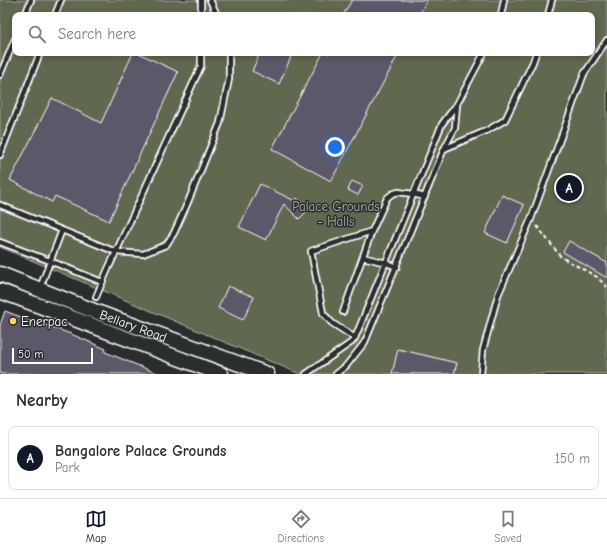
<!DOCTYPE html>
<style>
:root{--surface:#fff;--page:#f7f7f7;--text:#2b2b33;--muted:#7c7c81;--line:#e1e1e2;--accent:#111827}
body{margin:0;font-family:"Comic Neue",sans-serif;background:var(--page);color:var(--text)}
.scale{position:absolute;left:12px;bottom:10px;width:81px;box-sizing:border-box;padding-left:4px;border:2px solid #fff;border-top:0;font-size:11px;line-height:14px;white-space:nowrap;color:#fff;-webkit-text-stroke:3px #2a2d2e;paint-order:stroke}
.you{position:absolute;left:335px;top:147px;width:14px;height:14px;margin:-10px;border:3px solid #fff;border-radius:50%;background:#1a73e8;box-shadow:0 0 0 6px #1a73e833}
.badge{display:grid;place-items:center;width:26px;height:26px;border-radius:50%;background:var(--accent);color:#fff;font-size:13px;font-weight:700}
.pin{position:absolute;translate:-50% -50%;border:2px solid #fff;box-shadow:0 1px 4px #0006}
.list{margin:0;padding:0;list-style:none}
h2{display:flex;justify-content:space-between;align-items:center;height:52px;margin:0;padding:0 16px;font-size:17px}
h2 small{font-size:13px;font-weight:400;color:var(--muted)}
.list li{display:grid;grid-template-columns:26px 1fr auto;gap:12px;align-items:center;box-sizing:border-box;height:64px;margin:0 8px 8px;padding:0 8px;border:1px solid var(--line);border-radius:8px}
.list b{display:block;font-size:15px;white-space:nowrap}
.list p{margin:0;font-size:13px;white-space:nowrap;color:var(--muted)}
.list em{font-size:13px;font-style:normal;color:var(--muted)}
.icon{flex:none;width:22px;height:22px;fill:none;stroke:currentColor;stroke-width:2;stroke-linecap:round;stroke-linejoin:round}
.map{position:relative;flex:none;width:607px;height:374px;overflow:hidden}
.search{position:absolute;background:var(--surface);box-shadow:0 2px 6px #0003;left:12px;right:12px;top:12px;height:44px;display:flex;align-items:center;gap:10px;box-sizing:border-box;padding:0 14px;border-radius:8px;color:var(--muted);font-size:15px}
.sheet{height:124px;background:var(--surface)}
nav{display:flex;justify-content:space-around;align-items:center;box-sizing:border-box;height:56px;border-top:1px solid var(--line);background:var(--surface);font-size:11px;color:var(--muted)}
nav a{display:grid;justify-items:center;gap:2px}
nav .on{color:var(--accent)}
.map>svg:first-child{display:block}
.green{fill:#61684f;stroke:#b0b4a7;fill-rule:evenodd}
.building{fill:#5b586a;stroke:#fff}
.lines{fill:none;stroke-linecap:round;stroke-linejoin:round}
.service-casing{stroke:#fff;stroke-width:8}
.primary-casing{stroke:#fff;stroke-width:17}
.path{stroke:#fff;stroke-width:2;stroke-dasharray:4 3;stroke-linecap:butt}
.service{stroke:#2a2d2e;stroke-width:4.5}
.primary{stroke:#2a2d2e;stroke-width:14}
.poi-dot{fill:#ffd166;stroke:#2a2d2e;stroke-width:1.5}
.labels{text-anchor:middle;stroke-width:3;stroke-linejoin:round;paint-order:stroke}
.park-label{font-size:13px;fill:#b0b4a7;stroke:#2a2d2e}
.poi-label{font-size:13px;fill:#fff;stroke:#2a2d2e;text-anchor:start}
.street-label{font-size:13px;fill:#fff;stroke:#2a2d2e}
</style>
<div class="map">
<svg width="607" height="374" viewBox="0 0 607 374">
<rect width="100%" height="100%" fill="#2a2d2e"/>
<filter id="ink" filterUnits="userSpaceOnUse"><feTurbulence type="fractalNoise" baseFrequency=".025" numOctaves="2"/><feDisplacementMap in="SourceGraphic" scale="8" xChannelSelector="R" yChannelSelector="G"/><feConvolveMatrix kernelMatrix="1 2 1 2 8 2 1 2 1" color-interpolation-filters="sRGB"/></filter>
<g filter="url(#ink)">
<!-- green -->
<path class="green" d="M0,0H607V374H300L0,247ZM15,15H592V53H15Z"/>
<!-- building -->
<path class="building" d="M352,0H427L419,15H343Z
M133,53H138L178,72L109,221L55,196L52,202L10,180L52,98L101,123Z
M260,53H283L291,57L279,84L252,71Z
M323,53H399L331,181L272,149Z
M352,181L363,186L358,195L348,190Z
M260,184L295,201L297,198L308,210L299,219L284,204L266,240L239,227Z
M502,195L524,205L507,243L485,233Z
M569,241L607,263V278L563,252Z
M228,286L254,297L243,320L218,308Z
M5,311L42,325L43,324L71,334L106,349L105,352L159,374H0V325Z
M398,349L457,363L454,374H392Z"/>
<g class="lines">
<defs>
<path id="service" d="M201,0V15
M210,0L217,15
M25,15L31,0
M55,15L61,0
M501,15L504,0
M548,15L552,0
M0,75L15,39
M444,149L488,130L505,120L533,62L536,53
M0,155L40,53
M0,205L116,252L201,66V53
M0,242L50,261L102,282
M363,257L386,263L397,267
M40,288L62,230
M96,297L108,269L116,252L143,254L166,245L174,233L188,202L220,123L229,79V53
M343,312L372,231L387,198L392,194L398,192L413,194L425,197
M355,338L332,323L323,313L311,251L372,231
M306,374L352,342L355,338L442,124L457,104L484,53
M336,374L346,366L365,342L444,149L455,128L457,104
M481,374L483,350L498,295L531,219L584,74L607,40"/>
<g id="primary">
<path id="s1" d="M0,274L94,311L267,374"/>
<path d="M0,291L221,374"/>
</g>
</defs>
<!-- service casing -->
<use href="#service" class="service-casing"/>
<!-- primary casing -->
<use href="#primary" class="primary-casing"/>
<!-- path -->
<path class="path" d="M537,226L561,257L597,277L607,287"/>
<!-- service -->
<use href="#service" class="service"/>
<!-- primary -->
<use href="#primary" class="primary"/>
</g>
</g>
<!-- markers -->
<circle class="poi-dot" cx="13" cy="321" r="4"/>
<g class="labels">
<!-- park labels -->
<g class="park-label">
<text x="336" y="211">Palace Grounds<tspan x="336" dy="15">- Halls</tspan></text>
</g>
<!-- poi labels -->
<g class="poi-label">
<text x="21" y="326">Enerpac</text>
</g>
<!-- street labels -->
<g class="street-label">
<text dy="5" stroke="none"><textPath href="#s1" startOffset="143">Bellary Road</textPath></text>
</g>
</g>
</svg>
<div class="scale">50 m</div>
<div class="you"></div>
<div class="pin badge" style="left:569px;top:188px">A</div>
<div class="search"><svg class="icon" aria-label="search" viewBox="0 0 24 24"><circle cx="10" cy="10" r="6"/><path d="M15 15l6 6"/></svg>Search here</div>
</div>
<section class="sheet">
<h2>Nearby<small></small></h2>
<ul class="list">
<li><span class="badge">A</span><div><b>Bangalore Palace Grounds</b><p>Park</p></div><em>150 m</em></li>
</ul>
</section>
<nav>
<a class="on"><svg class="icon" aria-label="map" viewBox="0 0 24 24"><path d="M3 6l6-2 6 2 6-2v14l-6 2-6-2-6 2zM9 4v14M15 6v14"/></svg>Map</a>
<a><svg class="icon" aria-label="directions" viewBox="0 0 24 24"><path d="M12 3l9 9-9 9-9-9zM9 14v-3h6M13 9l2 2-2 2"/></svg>Directions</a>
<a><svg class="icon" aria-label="saved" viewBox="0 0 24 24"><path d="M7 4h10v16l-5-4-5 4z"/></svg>Saved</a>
</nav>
